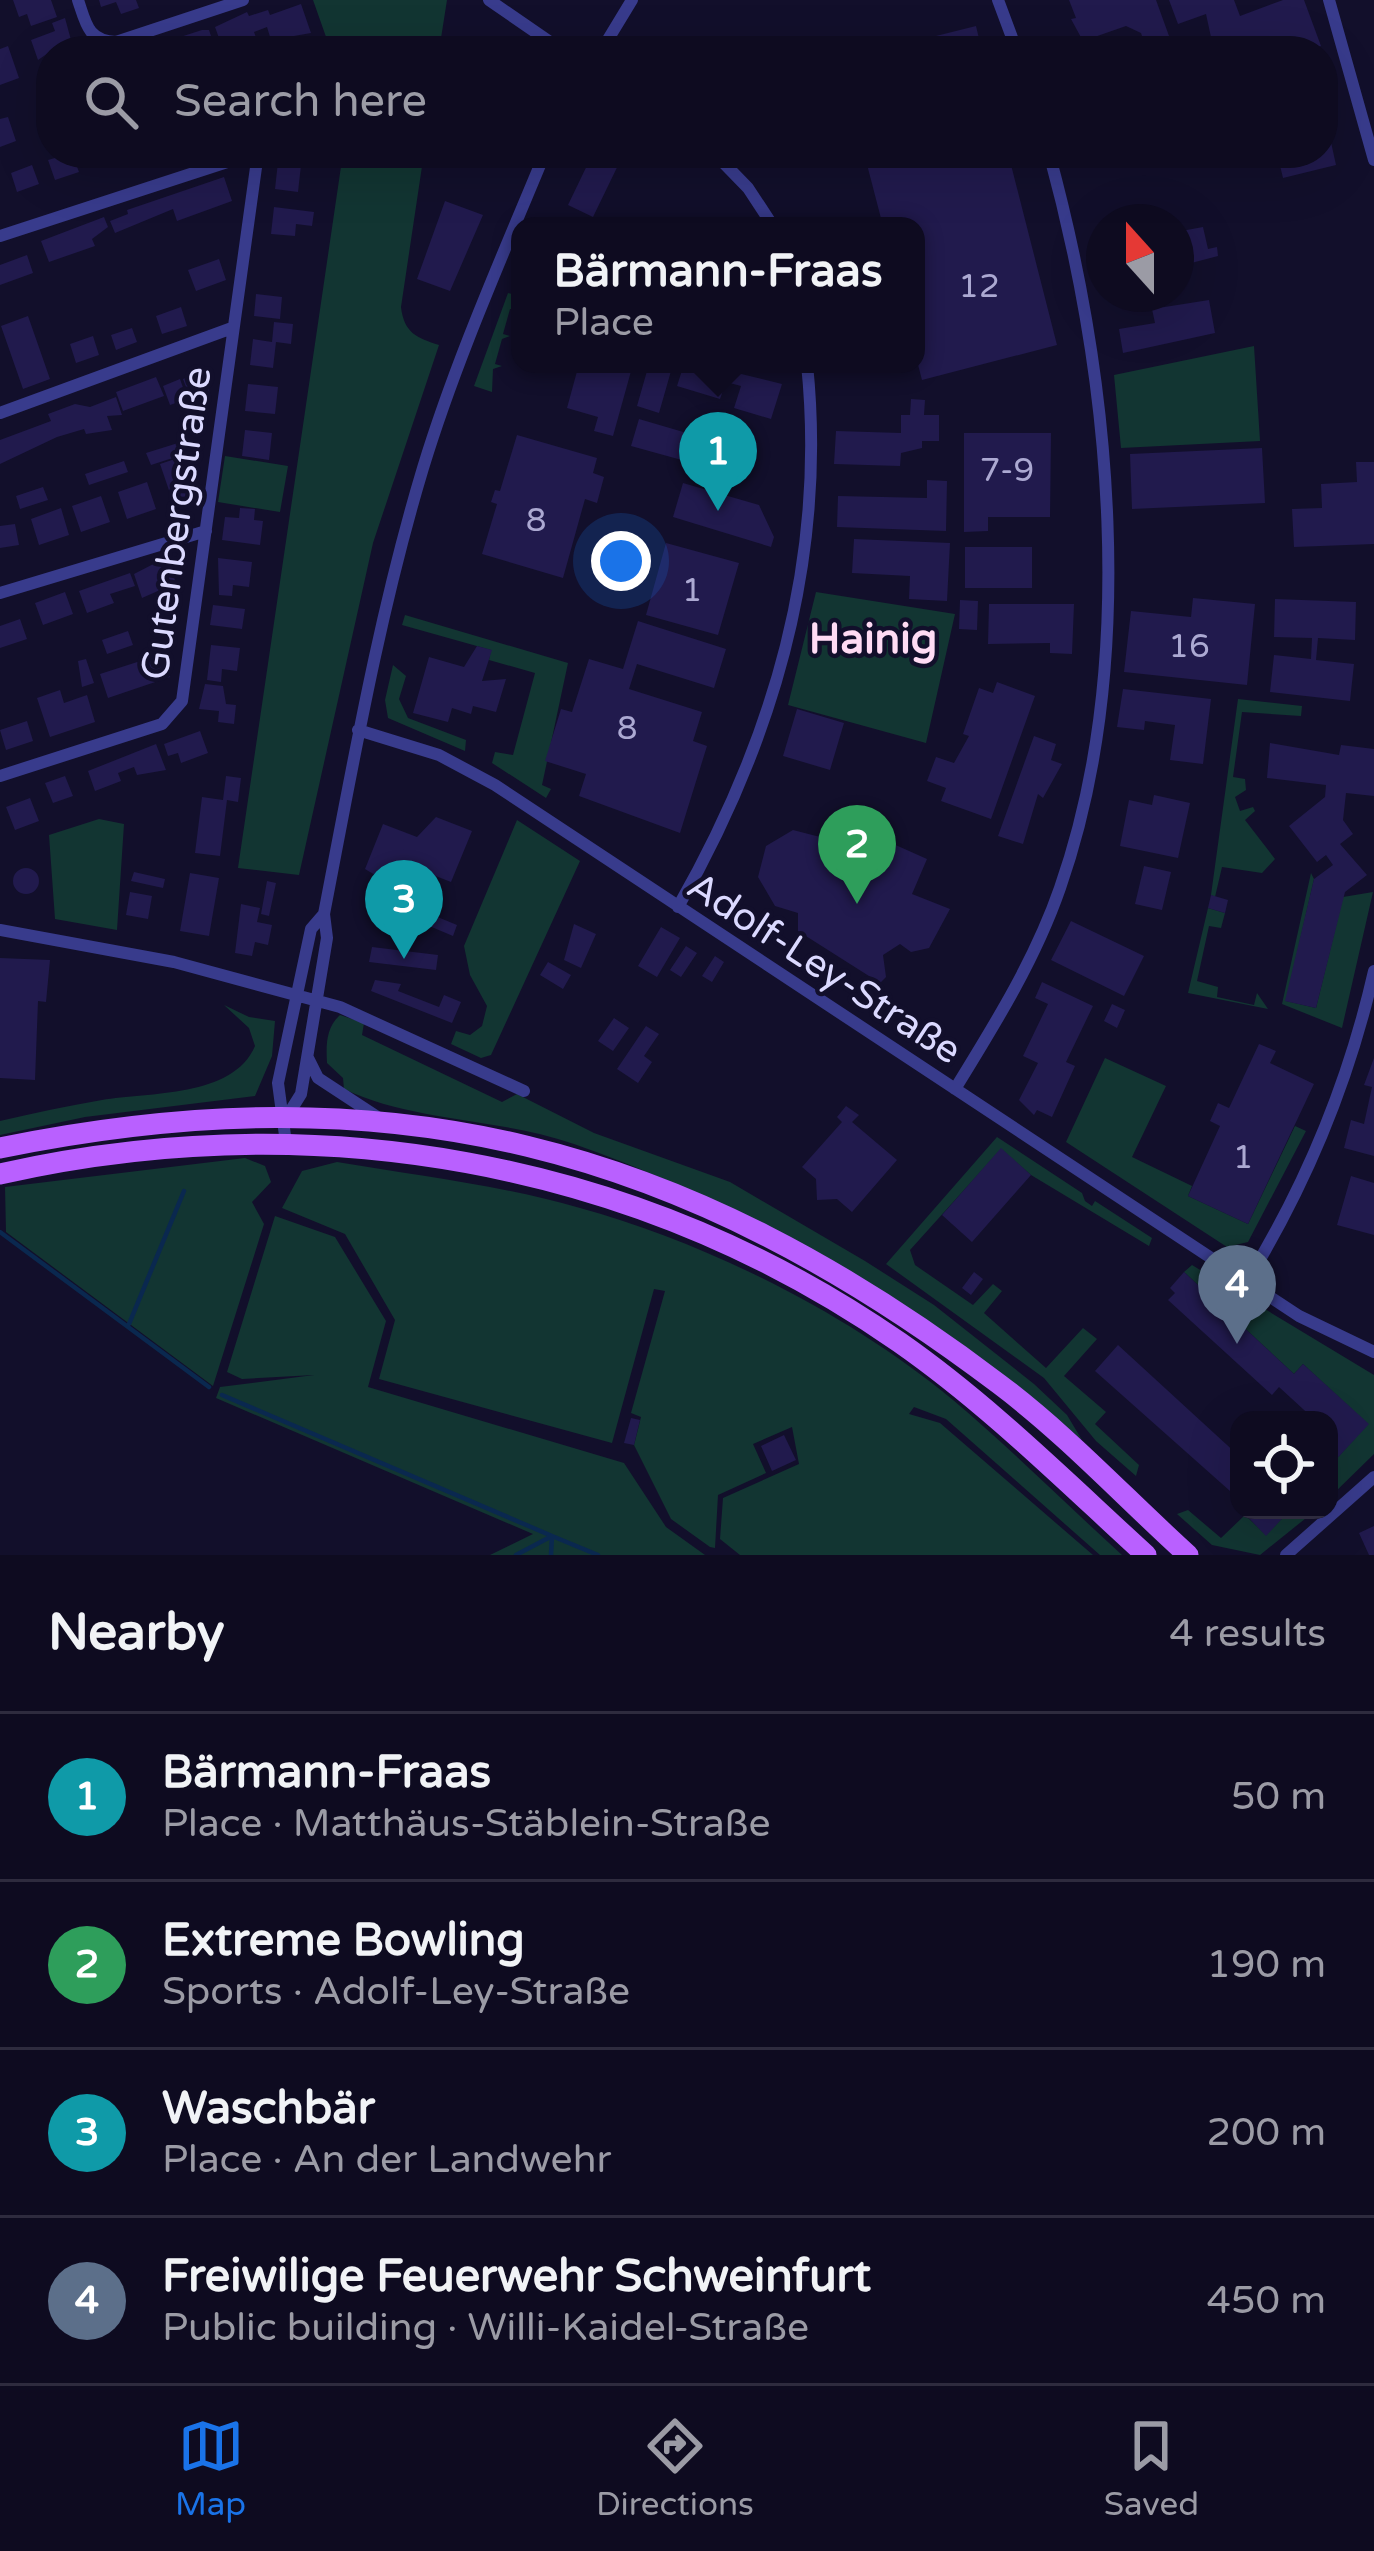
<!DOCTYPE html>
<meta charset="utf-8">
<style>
:root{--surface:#0e0b20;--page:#171429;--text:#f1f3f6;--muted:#9b9ba5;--line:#2e2b3e;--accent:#1a73e8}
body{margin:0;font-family:"Varela Round",sans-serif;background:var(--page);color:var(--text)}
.controls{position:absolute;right:36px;bottom:36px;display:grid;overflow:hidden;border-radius:24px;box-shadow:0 12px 48px #0002}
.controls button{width:108px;height:108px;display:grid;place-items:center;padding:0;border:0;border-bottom:3px solid var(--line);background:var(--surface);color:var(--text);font:60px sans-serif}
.compass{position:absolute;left:1086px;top:204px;width:108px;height:108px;border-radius:50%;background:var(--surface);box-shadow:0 12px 48px #0002;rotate:339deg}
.you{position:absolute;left:621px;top:561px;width:42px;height:42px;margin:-30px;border:9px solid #fff;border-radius:50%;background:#1a73e8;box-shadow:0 0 0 18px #1a73e833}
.badge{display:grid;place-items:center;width:78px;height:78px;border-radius:50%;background:var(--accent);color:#fff;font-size:39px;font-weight:700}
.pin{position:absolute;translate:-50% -99px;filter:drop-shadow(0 3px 6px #0008)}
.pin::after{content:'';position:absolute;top:63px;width:42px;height:36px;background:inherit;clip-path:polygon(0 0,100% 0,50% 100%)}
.popup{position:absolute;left:511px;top:217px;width:414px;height:156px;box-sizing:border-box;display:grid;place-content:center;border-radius:24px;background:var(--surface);filter:drop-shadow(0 3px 9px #0005);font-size:39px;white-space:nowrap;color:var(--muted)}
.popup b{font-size:45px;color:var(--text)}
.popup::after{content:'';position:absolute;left:50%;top:100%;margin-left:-24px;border:24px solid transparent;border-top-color:var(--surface)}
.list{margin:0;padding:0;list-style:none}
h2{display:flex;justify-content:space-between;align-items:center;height:156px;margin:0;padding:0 48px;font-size:51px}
h2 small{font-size:39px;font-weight:400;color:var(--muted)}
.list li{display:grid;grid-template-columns:78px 1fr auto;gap:36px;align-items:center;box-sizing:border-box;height:168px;padding:0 48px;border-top:3px solid var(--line)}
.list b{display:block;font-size:45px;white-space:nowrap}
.list p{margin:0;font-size:39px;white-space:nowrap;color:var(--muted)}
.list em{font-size:39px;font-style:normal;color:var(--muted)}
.icon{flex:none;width:66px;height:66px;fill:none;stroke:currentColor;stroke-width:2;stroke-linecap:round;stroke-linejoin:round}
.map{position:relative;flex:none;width:1374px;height:1555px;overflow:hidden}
.search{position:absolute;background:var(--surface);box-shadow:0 12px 48px #0002;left:36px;right:36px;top:36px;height:132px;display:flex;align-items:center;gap:30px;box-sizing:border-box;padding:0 42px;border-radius:48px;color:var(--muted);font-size:45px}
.sheet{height:828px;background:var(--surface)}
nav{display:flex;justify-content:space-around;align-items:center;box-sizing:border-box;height:168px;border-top:3px solid var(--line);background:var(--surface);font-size:33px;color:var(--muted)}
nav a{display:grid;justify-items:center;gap:6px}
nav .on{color:var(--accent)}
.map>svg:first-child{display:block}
.green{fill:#123532}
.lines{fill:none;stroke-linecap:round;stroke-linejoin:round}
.stream{stroke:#0a284f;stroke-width:4.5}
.building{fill:#211a4d}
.street{stroke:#383b8c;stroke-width:12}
.primary{stroke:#b960ff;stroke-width:21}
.labels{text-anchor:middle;stroke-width:9;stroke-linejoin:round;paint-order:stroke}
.number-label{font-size:33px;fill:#aca9d2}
.street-label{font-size:39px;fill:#dbd9ff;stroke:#120f2b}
.neighbourhood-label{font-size:42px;font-weight:bold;fill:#ffdbf4;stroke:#120f2b}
</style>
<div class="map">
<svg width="1374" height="1555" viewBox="0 0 1374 1555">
<rect width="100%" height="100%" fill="#120f2b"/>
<!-- green -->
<path class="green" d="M313,0H447L439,51H331Z
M343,153H424L401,307C404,333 417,338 439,345L373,543L299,875L238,868Z
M508,293L520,296V310L510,309L503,334L510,336L502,339L495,364L502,366L493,369L492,392L474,386Z
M1254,346L1260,441L1121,448L1114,375Z
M225,456L288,466L280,512L218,502Z
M816,592L955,614L926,743L788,705Z
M405,615L568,663L542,785L551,789L546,798L492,763L495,752L513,755L535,673L489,660L491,650L402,625Z
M393,665L406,676L399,699L408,718L466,740L465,751L388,718L385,700Z
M1238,699L1302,706L1301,716L1242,712L1233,777L1245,779L1246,790L1235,797L1240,811L1253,807L1255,811L1245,820L1275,859L1262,873L1222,867L1215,897L1211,895Z
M99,819L124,824L117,930L55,919L49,835Z
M517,820L580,861L491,1055L481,1058L451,1044L456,1031L470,1035L482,1026L487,1006L470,975L464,946Z
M1311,873L1314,879L1286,1001L1316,1008L1343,897L1373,892L1342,1028L1282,1004Z
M1208,908L1225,913L1221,928L1209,926L1197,981L1218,987L1217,997L1254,1005L1257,993L1268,1009L1188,993Z
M224,1005L249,1017L275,1021L272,1056L255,1096L85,1117L0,1135V1121C34,1113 67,1106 102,1100C148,1092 233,1098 255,1046L249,1028Z
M340,1015L364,1023L362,1035L502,1102L517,1094L594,1133L730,1182L865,1261L934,1305L1034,1384L1067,1415L1082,1440C934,1310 760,1210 574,1144C500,1118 413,1122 344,1089L343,1078L327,1063C326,1044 326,1028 340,1015Z
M1105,1058L1166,1086L1132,1157L1192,1186L1188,1196L1248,1224L1295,1126L1306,1131L1248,1242L1227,1247L1066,1142Z
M997,1137L1082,1193L1085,1201L1092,1206L1095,1201L1152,1238L1149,1246L1031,1175L1001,1149L910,1250L915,1265L973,1305L993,1284L1002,1291L984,1313L1046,1368L1083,1328L1097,1339L1064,1376L1106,1412L1095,1424L1139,1465L1136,1476L1096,1441L1044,1378L886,1264Z
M245,1158L265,1166L271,1182L252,1202L264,1224L213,1386L6,1232L5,1187Z
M337,1162C419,1176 500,1185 580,1208C710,1244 849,1314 953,1400C1011,1449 1066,1504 1122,1555H1100L946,1419L914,1407L909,1414L940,1423L1093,1555H740L720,1539L723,1498L799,1464L792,1427L753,1444L766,1473L718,1495L715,1548L710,1547L671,1519L634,1445L641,1417L631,1413L665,1291L654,1289L612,1443L379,1379L395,1320L345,1234L282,1208L302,1171Z
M275,1216L335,1237L386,1321L368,1387L624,1463L666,1527L705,1555H490L533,1534L216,1398L220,1387L314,1375L242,1379L227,1372Z
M1192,1265L1374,1375V1454L1329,1498V1467L1368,1424L1303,1364L1294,1374L1184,1272Z
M1188,1510L1221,1538L1245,1515L1266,1535L1290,1510H1316L1260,1555L1212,1545L1177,1514Z"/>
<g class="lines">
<!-- stream -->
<path class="stream" d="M0,1232L209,1387
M129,1324L184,1191
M222,1395L552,1536L551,1555
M516,1555L552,1536L598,1555"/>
</g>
<!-- building -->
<path class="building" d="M13,0H51L57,17L31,26L27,14L19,17Z
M99,0H136L139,8L121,14L116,2L101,7Z
M1069,0H1156L1173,47L1147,51L1141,33L1126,26L1083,41L1071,19L1076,18Z
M1169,0H1234L1240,16L1283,0H1304L1321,46L1307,51H1214L1206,14L1178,24Z
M301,4L311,33L271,40L267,27L254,32L261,51H238L236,44L223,49L215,27L247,12L249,16L268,10L270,15Z
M65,18L74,51H51L38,60L31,40L55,31L52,23Z
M976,26L982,51H884V49Z
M202,30H209L213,42L206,44L209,51H175L171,40Z
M8,46L19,78L0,85V49Z
M1323,76L1334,114L1323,117Z
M8,117L16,141L0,147V119Z
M1329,133L1336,165L1283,178L1277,153H1323V134Z
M72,153L79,172L55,180L48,160Z
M92,153H128V154L97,165Z
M593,153H624L593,217L568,205Z
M864,153H1008L1057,345L922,380L916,357V226H883Z
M278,162L301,165L298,192L275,189Z
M32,165L39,184L17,192L11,173Z
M224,177L232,201L177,221L173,209L115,233L110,221L128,214L127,210Z
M445,201L483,215L450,291L417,279Z
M274,207L314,212L312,226L296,224L295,236L271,234Z
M104,217L108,227L92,239L95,246L49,262L41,241Z
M1203,227L1208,249L1217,247L1218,256L1176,267V232Z
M27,255L33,273L0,285V265Z
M219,259L226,280L196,291L188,270Z
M256,294L282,297L280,319L254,316Z
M1209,300L1215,333L1123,353L1119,329L1155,323L1152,309Z
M181,307L187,326L162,334L156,316Z
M28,316L50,379L23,389L1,326Z
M274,322L293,324L291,344L276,342L273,368L250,365L253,339L272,342Z
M132,328L137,342L116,350L111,335Z
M93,336L99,355L76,363L70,344Z
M579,364H633L613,436L594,431L598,417L567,408Z
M649,364H673L659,413L637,406Z
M684,364H722L729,371L782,384L771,419L734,408L741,386L726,382L720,399L677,386Z
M202,372L211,396L192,403L183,379Z
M156,377L164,396L123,411L116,392Z
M180,379L187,399L170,405L163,386Z
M248,384L278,387L275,414L245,411Z
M116,397L122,415L107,416L112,430L86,434L84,429L57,437L0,464V440L51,421L48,414L75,404L90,407Z
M911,399L925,400L924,415H939V441H922V448L901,453L900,466L834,464L836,431L901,433V415H910Z
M639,419L714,441L707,467L631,446Z
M245,430L272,433L269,460L242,456Z
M964,433H1051L1050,517H988V531L964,532Z
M517,435L597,458L593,473L604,477L597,503L585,499L563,578L482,554L497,504L491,502L495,490L500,491Z
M178,443L182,455L151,465L146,453Z
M1262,448L1265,503L1132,509L1130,454Z
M187,455L200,493L173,502L160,464Z
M124,461L128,472L89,485L85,474Z
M1356,462H1374V544L1294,547L1292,509L1322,508L1321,484L1357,482Z
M927,480L947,481L946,531L837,527L838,496L927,498Z
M147,482L156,509L127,519L118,492Z
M683,483L759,505L774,537L771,547L673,517Z
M43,487L48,500L20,509L16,496Z
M101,496L110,522L81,532L72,506Z
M61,508L69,535L39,545L31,519Z
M240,508L255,509L254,520L263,521L260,545L222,540L225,517L239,518Z
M15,524L19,545L0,548V526Z
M854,539L950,543L947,601L909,599L910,576L852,573Z
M666,543L739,563L718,635L646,615Z
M965,547H1032V588H965Z
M167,557L176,583L142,598L134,574Z
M218,558L252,562L249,587L233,585L232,596L219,595Z
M130,573L135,586L110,594L114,603L87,613L79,591Z
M65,592L73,614L43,625L35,603Z
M1193,598L1255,604L1247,685L1124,672L1131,611L1191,617Z
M1275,599L1356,602L1355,640L1318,638L1316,660L1354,664L1350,701L1270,692L1274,655L1311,659L1312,638L1274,637Z
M960,600L978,601L977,630L959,629Z
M989,604H1074L1072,654L1050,653V643L988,644Z
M213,605L245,609L242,629L210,625Z
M20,619L27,639L0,648V626Z
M638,621L726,649L714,688L637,664L629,689L702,712L693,741L707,746L680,833L579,796L586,774L545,761L561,709L572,712L589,659L623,669Z
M128,631L133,645L107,654L102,640Z
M211,645L240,648L237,671L222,669L221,682L207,680Z
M477,646L492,650L482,681L506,679L496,712L473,706L471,714L452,708L448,722L413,713L429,657L464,667Z
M162,654L170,677L108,698L100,674Z
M86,659L94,683L82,687L78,661Z
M997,682L1035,696L991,819L941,801L946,788L927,781L936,757L954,763L969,736L963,734L979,688L993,693Z
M205,684L223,686L226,704L236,705L234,724L218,722L219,711L199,709Z
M1123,689L1211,699L1203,764L1170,760L1175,725L1145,721L1144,730L1117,727Z
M60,690L64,703L87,695L95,722L50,737L37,698Z
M797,709L844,723L830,770L783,756Z
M27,721L33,741L6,750L0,730Z
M200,731L208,753L181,763L178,753L168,756L164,744Z
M1034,736L1056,744L1051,760L1062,764L1043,798L1038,794L1023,844L998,836Z
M1270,743L1339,755L1341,745L1374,749V796L1346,793L1343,820L1353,834L1340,844L1367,875L1345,892L1316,1008L1285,1001L1314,879L1333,865L1326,855L1317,862L1289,826L1325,797L1326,785L1267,778Z
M156,744L166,770L137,775L134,767L118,773L121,781L95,791L88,771Z
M65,776L73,796L53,803L45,783Z
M226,776L241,778L238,802L227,800L220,856L195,853L202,797L223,800Z
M1154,795L1190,803L1178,858L1120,846L1129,800L1152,805Z
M30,798L39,821L15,830L6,807Z
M436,817L472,831L451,882L415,868L405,893L365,869L383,824L417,837Z
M844,822L927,859L912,894L950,909L929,948L911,952L900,944L883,955L886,977L880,983L798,931V913L775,906L758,877L766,846L793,830L824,838L841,856L851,836L840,830Z
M1144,866L1171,872L1162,910L1135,904Z
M13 881a13 13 0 1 1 26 0a13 13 0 1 1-26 0Z
M134,872L165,879L163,888L131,881Z
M190,873L219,878L209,936L180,931Z
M267,881L276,883L269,916L261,914Z
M130,892L152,896L148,919L126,915Z
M1211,895L1228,900L1225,913L1208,908Z
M401,902L457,925L453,936L396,912Z
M241,904L260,908L257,922L272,925L268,945L255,942L252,956L235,953Z
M1071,921L1144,956L1124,996L1051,960Z
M574,924L596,934L581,968L564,960Z
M661,927L680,938L657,977L638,966Z
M686,946L697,953L681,977L670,970Z
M372,947L438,955L436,970L369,962Z
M715,956L724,962L712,982L702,976Z
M0,958L50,960L46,1002L38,1001L35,1080L0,1078Z
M548,962L571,975L563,989L540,975Z
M375,980L401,984L398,991L439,1007L444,995L461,1002L452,1023L371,991Z
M1042,982L1093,1006L1066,1062L1075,1066L1052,1117L1037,1110L1034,1115L1019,1100L1038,1063L1023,1056L1048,1004L1035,998Z
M1112,1004L1125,1010L1117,1028L1104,1021Z
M614,1018L629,1028L613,1051L598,1041Z
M646,1026L659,1034L644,1056L652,1062L638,1083L617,1069Z
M1259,1044L1276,1051L1270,1063L1314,1084L1248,1224L1188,1196L1220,1126L1210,1121L1218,1103L1229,1108Z
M1374,1058V1156L1344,1148L1351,1120L1364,1124L1372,1087L1364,1085Z
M846,1106L859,1115L852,1122L897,1160L852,1212L837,1199L817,1200L816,1179L802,1167L842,1122L837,1117Z
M1001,1148L1031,1175L972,1242L942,1215Z
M1351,1176L1374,1183V1235L1337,1225Z
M974,1272L983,1279L971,1295L962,1288Z
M1184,1272L1294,1374L1303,1364L1369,1424L1329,1467V1420H1315L1279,1387L1272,1395L1168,1300L1175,1293L1170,1288Z
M1118,1345L1239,1456V1499L1095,1371Z
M631,1418L640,1420L634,1445L624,1443Z
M784,1435L796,1460L772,1471L761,1446Z
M1290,1510L1266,1536L1243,1512L1245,1510Z
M1374,1526V1555H1369L1359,1533Z"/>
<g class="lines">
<!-- street -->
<path class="street" d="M78,0C86,24 88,41 116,42L243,0
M489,0L563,51
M998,0L1017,51
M1329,0L1374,160
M601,51L632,0
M714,153L748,188L773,226
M0,236L255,153
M0,413L232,328
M0,593L206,531
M358,730L439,755L495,785L1299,1316L1374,1352
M0,776L162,724L182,701L258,153
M678,907C774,739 827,559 807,364
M0,930L174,962L340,1007L524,1091
M308,1058L318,1078L382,1120
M955,1089C995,1024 1035,960 1060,888C1139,662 1111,380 1049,153
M286,1118L301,1094L327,938L324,914C353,764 379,614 423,468C456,360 502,257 545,153
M286,1143L278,1083L311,929L324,914
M1247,1281C1306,1185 1349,1081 1374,971
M1286,1555L1374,1477"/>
<!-- primary -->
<path class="primary" d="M0,1148C391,1068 683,1145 999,1384C1067,1435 1126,1499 1188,1555
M0,1174C313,1104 633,1158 899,1342C988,1404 1066,1482 1146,1555"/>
</g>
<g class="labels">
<!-- number labels -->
<g class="number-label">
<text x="979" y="297">12</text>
<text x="1007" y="481">7-9</text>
<text x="536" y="531">8</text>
<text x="692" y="601">1</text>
<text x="1189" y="657">16</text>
<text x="627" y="739">8</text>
<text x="1243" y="1168">1</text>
</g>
<!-- street labels -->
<g class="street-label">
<text transform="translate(175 523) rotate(-82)" y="14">Gutenbergstraße</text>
<text transform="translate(825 967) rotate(33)" y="14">Adolf-Ley-Straße</text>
</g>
<!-- neighbourhood labels -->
<g class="neighbourhood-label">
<text x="873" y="653">Hainig</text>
</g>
</g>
</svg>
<div class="controls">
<button><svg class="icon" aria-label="locate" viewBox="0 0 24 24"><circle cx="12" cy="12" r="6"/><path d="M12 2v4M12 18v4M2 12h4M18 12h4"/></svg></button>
</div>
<svg class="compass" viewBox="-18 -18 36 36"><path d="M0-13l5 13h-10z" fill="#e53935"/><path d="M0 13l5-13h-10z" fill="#9b9ba5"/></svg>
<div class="you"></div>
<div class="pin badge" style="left:718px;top:511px;background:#0f9aa8">1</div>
<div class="popup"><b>Bärmann-Fraas</b>Place</div>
<div class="pin badge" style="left:857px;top:904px;background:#2e9e5b">2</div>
<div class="pin badge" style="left:404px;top:959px;background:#0f9aa8">3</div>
<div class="pin badge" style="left:1237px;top:1344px;background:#5c6f8a">4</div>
<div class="search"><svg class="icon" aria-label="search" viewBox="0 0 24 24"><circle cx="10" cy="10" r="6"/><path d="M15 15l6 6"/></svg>Search here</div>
</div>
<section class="sheet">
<h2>Nearby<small>4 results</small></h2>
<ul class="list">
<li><span class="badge" style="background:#0f9aa8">1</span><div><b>Bärmann-Fraas</b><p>Place · Matthäus-Stäblein-Straße</p></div><em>50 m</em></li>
<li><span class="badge" style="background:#2e9e5b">2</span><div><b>Extreme Bowling</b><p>Sports · Adolf-Ley-Straße</p></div><em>190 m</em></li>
<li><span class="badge" style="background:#0f9aa8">3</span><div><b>Waschbär</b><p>Place · An der Landwehr</p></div><em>200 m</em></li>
<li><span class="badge" style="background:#5c6f8a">4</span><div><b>Freiwilige Feuerwehr Schweinfurt</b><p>Public building · Willi-Kaidel-Straße</p></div><em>450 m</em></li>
</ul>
</section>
<nav>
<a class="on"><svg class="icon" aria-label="map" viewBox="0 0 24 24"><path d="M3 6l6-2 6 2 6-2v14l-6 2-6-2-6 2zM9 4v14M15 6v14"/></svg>Map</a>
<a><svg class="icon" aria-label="directions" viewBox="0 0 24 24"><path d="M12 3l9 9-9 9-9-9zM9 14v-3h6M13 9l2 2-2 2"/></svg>Directions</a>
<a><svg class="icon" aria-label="saved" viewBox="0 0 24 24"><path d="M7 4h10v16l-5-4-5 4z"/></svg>Saved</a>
</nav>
